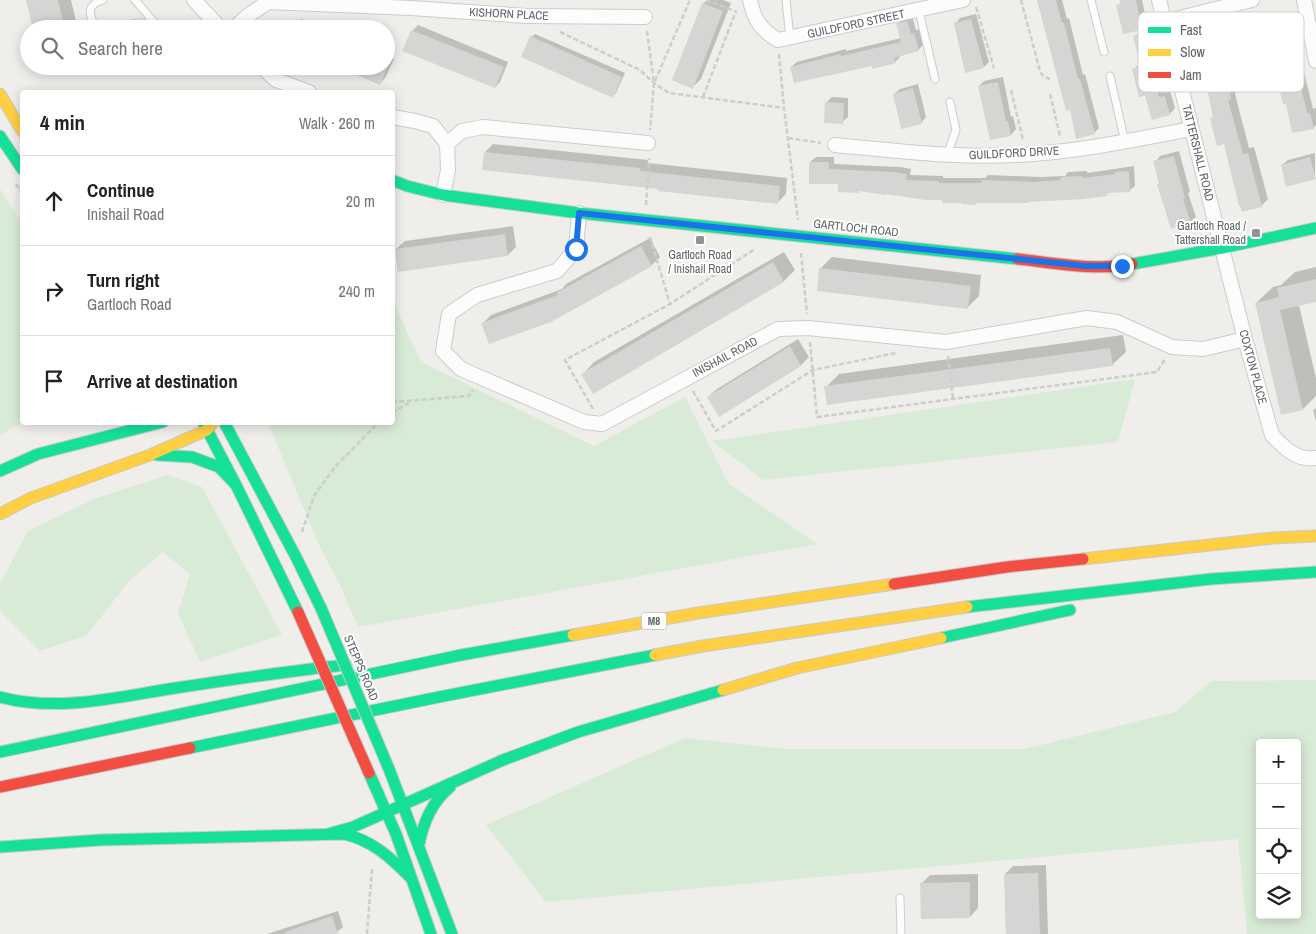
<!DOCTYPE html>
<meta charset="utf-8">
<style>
:root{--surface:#fff;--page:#f6f6f6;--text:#222;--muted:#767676;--line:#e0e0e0}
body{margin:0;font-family:"Archivo Narrow",sans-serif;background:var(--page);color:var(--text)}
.controls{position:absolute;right:15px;bottom:15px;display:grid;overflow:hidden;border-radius:5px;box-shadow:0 2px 12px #0003}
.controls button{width:45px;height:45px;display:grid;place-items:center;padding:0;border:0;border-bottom:1px solid var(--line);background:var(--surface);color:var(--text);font:25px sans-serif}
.stop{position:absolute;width:15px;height:15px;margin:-11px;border:4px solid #1a73e8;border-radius:50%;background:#fff}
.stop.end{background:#1a73e8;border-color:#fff;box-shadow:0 1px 5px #0008}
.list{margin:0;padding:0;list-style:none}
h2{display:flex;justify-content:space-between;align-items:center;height:65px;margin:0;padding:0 20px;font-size:21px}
h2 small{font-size:16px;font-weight:400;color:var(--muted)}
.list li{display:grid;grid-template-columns:32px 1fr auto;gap:15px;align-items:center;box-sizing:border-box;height:90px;padding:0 20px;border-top:1px solid var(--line)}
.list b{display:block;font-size:19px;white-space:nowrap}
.list p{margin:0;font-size:16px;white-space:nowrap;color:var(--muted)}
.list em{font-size:16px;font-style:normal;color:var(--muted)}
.icon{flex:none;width:28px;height:28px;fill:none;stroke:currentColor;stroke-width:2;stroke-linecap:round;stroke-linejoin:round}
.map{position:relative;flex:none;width:1316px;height:934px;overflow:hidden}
.search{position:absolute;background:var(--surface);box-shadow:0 2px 12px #0003;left:20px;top:20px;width:375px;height:55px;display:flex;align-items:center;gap:12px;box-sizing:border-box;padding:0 18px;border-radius:28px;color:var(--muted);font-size:19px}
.panel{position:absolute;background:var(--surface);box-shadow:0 2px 12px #0003;left:20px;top:90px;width:375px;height:335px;border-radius:5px}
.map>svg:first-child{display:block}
.green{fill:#d8ebd6;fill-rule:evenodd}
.shadow{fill:#0003}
.building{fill:#d6d5d3}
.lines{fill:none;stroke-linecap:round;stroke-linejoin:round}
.lane-casing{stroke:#cbcccc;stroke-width:9}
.street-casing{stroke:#cbcccc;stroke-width:16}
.fast-casing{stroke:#cacacb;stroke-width:13}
.slow-casing{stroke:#cacacb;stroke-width:13}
.jam-casing{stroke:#cacacb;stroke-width:13}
.path{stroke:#cacfcc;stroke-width:2.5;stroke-dasharray:5 2.5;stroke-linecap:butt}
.lane{stroke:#fdfcfc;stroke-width:7}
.street{stroke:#fdfcfc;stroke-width:14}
.fast{stroke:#16e098;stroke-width:11}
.slow{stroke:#ffcf43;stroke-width:11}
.jam{stroke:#f24e42;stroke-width:11}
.fast-bridge-casing{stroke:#cacacb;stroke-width:13;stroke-linecap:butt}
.jam-bridge-casing{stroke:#cacacb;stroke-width:13;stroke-linecap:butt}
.fast-bridge{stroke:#16e098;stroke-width:11}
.jam-bridge{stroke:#f24e42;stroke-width:11}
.route{stroke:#1a73e8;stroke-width:6}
.poi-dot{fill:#919496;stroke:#fff;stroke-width:2}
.labels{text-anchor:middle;stroke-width:4;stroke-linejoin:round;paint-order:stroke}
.shield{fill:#fff;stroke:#8f9295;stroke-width:1}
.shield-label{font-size:11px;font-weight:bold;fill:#5f6368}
.street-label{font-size:12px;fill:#5f6368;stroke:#fff}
.poi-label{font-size:12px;fill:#5f6368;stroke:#fff;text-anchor:end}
.key{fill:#fff;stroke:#cfd0d2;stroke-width:1}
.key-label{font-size:14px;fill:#5f6368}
</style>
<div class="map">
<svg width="1316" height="934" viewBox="0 0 1316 934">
<rect width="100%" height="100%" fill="#efeeea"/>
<!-- green -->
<path class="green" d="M0,189L22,224V422L24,423L11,428L0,436Z
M393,301L421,362L594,446L685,397L728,483L817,544L358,627L340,585L320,547L268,423L392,422Z
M1135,379L1118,442L763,480L712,441Z
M168,475L202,487L282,635L200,662L178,613L190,574L163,552L129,581L87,635L40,651L0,611V584L28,531L94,499Z
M1316,680V934H1247L1238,839L546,902L486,825L685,738L788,749H1025L1175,712L1211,681ZM1260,743H1297V915H1260Z"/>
<!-- shadow -->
<path class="shadow" d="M27,0H71L78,29H35Z
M707,0H723L731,3L701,79L693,87L703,4Z
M1038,0H1062L1067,19L1069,18L1083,75L1085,74L1099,128L1094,133L1071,109Z
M1121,0H1142L1147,23L1142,29L1118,6L1122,2Z
M976,14L989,62L984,67L955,24L960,18Z
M912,16L916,30L920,29L924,44L918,50L900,55V57L895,62L872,65L791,67L797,62L846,49V51L901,38L898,24L903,18Z
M301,19L324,29H294Z
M418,25L508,62L500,82L495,87L412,31Z
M1156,27L1161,44L1156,50L1135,37L1140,31Z
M1292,31L1301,69L1303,68L1313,109L1316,108V125L1313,128L1287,102L1267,41L1273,35Z
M535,34L625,73L616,93L613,96L531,37Z
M1228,44L1237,91L1235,94L1249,148L1254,147L1268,199L1261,206L1211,119L1214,116L1202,54L1208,48Z
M386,56L394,59L385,78L380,84L386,66Z
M1157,60L1164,93L1170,91L1175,108L1170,114L1153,118L1146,94L1134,69L1139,64Z
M1003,77L1011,117L1013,116L1016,129L1011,135L979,86L984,81Z
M918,84L926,117L921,123L894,94L900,89Z
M832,97L848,98V117L842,122L826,103Z
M493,144L648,160V163L787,178L786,194L777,203L660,188L485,152Z
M1179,151L1190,192L1188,193L1196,217L1190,222L1159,184L1160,183L1155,162L1160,156Z
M1315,153V178L1282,165L1288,160Z
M816,157H834V164L900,167L911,169L910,175L943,176V178H985L988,175L1041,177L1065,176L1068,172L1087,171V173L1134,166L1135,186L1129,191L1109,192L1106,195L978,202L975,204L861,190L858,192L840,183L810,162Z
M513,226L516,247L508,255L396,249L405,241Z
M650,238L660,257L652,265L551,321L483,323L491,315L562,289L566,284Z
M784,252L795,270L784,281L593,392L583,374L594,362Z
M832,257L981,275L979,296L968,307L820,269Z
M1316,267V301L1299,305L1316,378V396L1303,409L1256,303L1273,287L1281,285L1295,272Z
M1123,335L1126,352L1112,365L826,387L839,374Z
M798,339L809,357L801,365L719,415L708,397L717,389Z
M1316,408V421L1313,410Z
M1046,865L1048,934H1006L1005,874L1013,866Z
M978,874V908L970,917L922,883L930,875Z
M338,911L343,927L337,932L332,934H267Z"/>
<!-- building -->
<path class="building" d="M26,0H58L65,29H33Z
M1037,0H1056L1062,23H1064L1078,79H1080L1095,134L1076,139L1070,110L1066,111Z
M1120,0H1136L1142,30L1123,34L1116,5L1121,4Z
M702,3L723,11L693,89L672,80Z
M971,19L984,68L965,73L954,23Z
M907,21L911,34L914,33L919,51L894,58L896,63L872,69V66L794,83L790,67L841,54V56L901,42L896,23Z
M411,30L504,67L495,88L402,51Z
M1151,32L1156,51L1138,56L1133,36Z
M1287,35L1296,73H1298L1307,113H1310L1314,129L1292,133L1286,104H1283L1266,40Z
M530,36L622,77L613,98L521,57Z
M1221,50L1231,99L1228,100L1243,154L1248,153L1262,207L1242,212L1240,206H1239L1224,144L1217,146L1210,118L1213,117L1200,54Z
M1152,64L1159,97L1165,96L1170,115L1152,120L1145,96L1139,97L1132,69Z
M335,66H388L380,85Z
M998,82L1006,121H1008L1011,136L990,140L978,86Z
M913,88L922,124L901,129L893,94Z
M825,102L844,103L843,124L824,123Z
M484,152L640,168V171L780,186L778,204L658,191V189L482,170Z
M1174,156L1185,198L1183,199L1191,223L1171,229L1157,184H1159L1153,161Z
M1310,157L1316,179L1286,187L1281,165Z
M809,162H829V169L894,172L907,174L906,180L939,181L938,183H981L982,180L1035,182L1061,180V177L1082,176V178L1115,174V172L1129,171L1130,192L1107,193V196L1083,199L1029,202V203H976V205L961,204L962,203H942V200H925L886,194L885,195L859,191V193L838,192V184H809Z
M505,234L508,256L398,272L395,249Z
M641,246L652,266L551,322L489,344L481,323L558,295L556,293Z
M773,262L784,282L593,394L581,374Z
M819,268L971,286L968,309L817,291Z
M1316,279V302L1280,310L1303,410L1281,415L1255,303L1279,297L1277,288Z
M790,346L801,366L719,417L707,397Z
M1110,348L1113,366L827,405L824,386Z
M1038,873L1040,934H1006L1004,874Z
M970,882V918L921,919L920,883Z
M332,916L338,934H285V932Z"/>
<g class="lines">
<defs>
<path id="lane" d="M135,0L160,29
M786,0L790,38
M1091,0L1104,52
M919,11L935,79
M97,29C89,16 85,5 103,0
M119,29L136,23H156
M1110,76L1125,142
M947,155L956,130L950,102
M900,898L901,934"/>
<path id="street" d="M194,0L221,29
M750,0C754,20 761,30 778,40L963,0
M1159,0L1245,339L1272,435C1284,448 1297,461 1316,458
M1304,0L1316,61
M1164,22L1252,0
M234,29L246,17L268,2L411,8L527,16L645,17
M261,66L276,80L309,92
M392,117L415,121L433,126L447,144L448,170L443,195
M447,144L462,131L483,127L648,143
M835,145C896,151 957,158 1018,155C1077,152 1134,140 1191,129
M579,213L576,249L557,271L477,295L449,314L443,351L461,369L584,422L602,424L778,329L808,328L946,342L1087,318L1117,322L1172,347L1203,349L1245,339"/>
<path id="fast" d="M0,136L22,169
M392,180L407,186L443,195L579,213L1018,259
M1132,264L1222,248L1316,228
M203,422L236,485L298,612
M224,422L296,557L321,608
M157,455L192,457L219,467L236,485
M0,471L38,454L163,422
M967,607L1211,579L1316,572
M941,638L1070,610
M0,697C56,712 113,698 169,689C228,680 287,671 346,665
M190,748L439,697L655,655
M0,752L461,655L573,635
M389,769L452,934
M369,773L396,834L431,934
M328,834L353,827L503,760L578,732L723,690
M419,844C424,821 432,802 450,787
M0,847L100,840L344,834C372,840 391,858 410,877"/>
<path id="slow" d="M0,94L22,131
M0,514L31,498L150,455L207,430L213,422
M1083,559L1273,538L1316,536
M573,635L698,613L894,584
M655,655L703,646L967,607
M723,690L797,668L941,638"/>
<path id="jam" d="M1018,259C1055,263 1095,271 1132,264
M894,584L1007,567L1083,559
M0,787L190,748"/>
</defs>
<!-- lane casing -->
<use href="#lane" class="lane-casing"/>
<!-- street casing -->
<use href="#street" class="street-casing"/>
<!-- fast casing -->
<use href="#fast" class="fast-casing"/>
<!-- slow casing -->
<use href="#slow" class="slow-casing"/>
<!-- jam casing -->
<use href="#jam" class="jam-casing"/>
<!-- path -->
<path class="path" d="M706,0L737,12
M1021,0L1040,71L1043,76L1050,79
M976,7L994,68
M647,31L654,83L650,130
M560,32L640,70L654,83L669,93L784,108
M779,54L784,108L798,220
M655,81L690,0
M1011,90L1023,140
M1050,94L1060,136
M703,97L736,11
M788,138L821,143
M16,184L22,193
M646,205L649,158
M650,237L670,304
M801,253L807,314
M810,342L817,417L1157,372L1165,359
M948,356L953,399
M693,391L716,431L813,370L896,353
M392,402L469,396L473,390
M593,409L565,360L670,304L755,249
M392,413L410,402
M302,532L314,496L335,467L379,422
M367,934L372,868"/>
<!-- lane -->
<use href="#lane" class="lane"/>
<!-- street -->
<use href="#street" class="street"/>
<!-- fast -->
<use href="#fast" class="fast"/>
<!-- slow -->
<use href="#slow" class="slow"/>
<!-- jam -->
<use href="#jam" class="jam"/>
<defs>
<path id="fast-bridge" d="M321,608L389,769"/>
<path id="jam-bridge" d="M298,612L369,773"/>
</defs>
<!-- fast-bridge casing -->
<use href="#fast-bridge" class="fast-bridge-casing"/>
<!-- jam-bridge casing -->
<use href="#jam-bridge" class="jam-bridge-casing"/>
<!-- fast-bridge -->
<use href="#fast-bridge" class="fast-bridge"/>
<!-- jam-bridge -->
<use href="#jam-bridge" class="jam-bridge"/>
</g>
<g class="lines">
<!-- route -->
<path class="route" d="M576,249L579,213L1085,266H1122"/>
</g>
<!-- markers -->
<g class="poi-dot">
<rect x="1251" y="228" width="10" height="10" rx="2.5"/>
<rect x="695" y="235" width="10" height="10" rx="2.5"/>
</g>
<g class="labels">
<!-- shield labels -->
<rect class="shield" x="641.5" y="612.5" width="25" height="17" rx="4"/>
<g class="shield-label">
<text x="654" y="625">M8</text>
</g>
<!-- street labels -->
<g class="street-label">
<text transform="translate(509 14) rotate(3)" y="4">KISHORN PLACE</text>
<text transform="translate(856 24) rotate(-12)" y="4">GUILDFORD STREET</text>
<text transform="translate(1014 153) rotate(-3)" y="4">GUILDFORD DRIVE</text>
<text transform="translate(1198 153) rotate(76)" y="4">TATTERSHALL ROAD</text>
<text transform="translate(856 228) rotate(6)" y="4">GARTLOCH ROAD</text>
<text transform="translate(725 357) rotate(-28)" y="4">INISHAIL ROAD</text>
<text transform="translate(1253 367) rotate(75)" y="4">COXTON PLACE</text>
<text transform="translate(361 668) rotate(67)" y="4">STEPPS ROAD</text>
</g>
<!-- poi labels -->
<g class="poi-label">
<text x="1246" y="230">Gartloch Road /<tspan x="1246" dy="14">Tattershall Road</tspan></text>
<text x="700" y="259" text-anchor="middle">Gartloch Road<tspan x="700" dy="14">/ Inishail Road</tspan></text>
</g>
</g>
<!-- legend -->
<rect x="1138" y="12" width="166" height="80" rx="8" class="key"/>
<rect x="1148" y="27" width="23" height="6" fill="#16e098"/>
<rect x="1148" y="49" width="23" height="7" fill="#ffcf43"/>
<rect x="1148" y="72" width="23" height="6" fill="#f24e42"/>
<g class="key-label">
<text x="1180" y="35">Fast</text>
<text x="1180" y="57">Slow</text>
<text x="1180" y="80">Jam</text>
</g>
</svg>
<div class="controls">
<button>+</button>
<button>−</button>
<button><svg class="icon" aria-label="locate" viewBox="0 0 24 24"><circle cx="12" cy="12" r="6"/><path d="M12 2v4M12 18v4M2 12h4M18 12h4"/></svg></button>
<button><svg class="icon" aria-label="layers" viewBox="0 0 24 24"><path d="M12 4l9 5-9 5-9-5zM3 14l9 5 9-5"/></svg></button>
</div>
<div class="stop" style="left:576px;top:249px"></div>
<div class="stop end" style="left:1122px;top:266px"></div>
<div class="search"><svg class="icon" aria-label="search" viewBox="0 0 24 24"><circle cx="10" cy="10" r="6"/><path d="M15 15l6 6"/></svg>Search here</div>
<section class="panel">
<h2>4 min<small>Walk · 260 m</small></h2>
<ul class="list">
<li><svg class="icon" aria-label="ahead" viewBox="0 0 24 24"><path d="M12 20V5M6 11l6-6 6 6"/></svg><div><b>Continue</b><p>Inishail Road</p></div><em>20 m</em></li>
<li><svg class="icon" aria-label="right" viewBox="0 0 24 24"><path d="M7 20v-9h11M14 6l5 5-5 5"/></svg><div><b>Turn right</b><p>Gartloch Road</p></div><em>240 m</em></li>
<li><svg class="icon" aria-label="arrive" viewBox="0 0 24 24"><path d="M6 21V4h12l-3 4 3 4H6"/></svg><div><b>Arrive at destination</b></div></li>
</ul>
</section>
</div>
